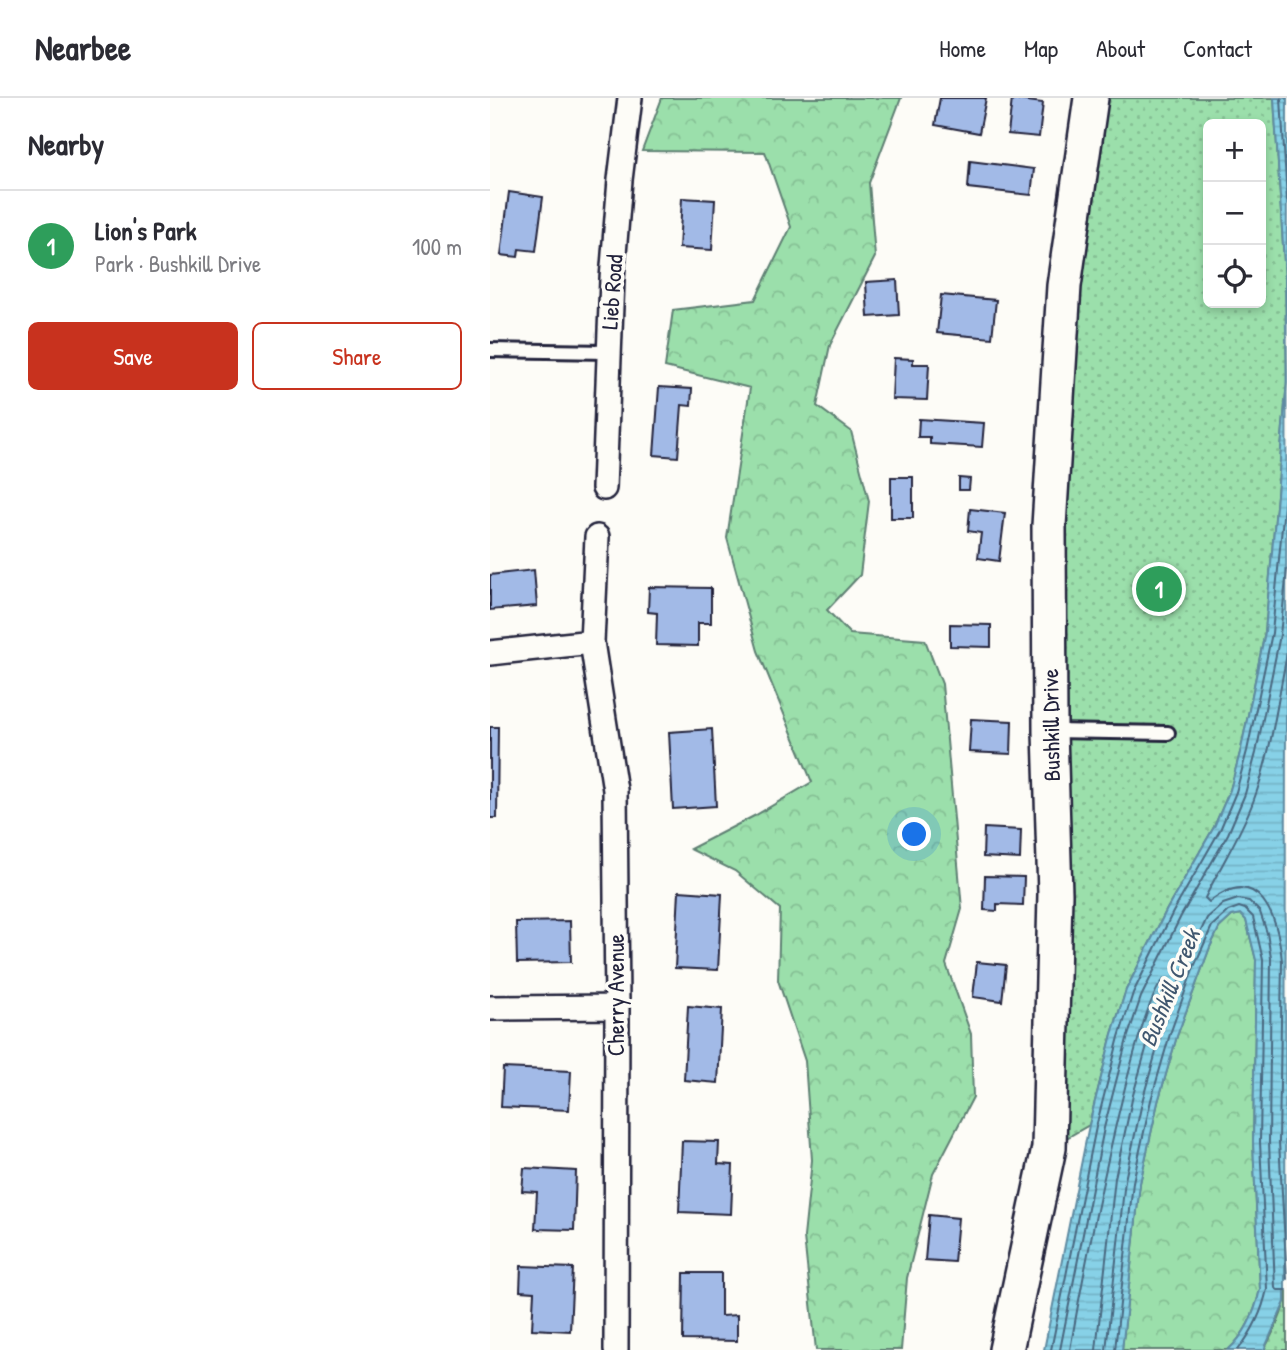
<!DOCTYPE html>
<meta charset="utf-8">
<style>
:root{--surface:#fff;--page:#f2f2f3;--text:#2b2b33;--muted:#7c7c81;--line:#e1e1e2;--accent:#c8321e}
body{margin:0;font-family:"Patrick Hand",sans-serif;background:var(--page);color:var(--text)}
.controls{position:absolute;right:21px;top:21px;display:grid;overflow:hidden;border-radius:10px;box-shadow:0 4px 10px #0003}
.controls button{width:63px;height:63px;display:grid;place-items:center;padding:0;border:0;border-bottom:2px solid var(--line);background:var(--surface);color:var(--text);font:35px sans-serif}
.you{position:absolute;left:425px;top:737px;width:24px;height:24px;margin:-18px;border:5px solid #fff;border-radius:50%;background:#1a73e8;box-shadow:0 0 0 10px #1a73e833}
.badge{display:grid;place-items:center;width:46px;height:46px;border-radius:50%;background:var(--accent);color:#fff;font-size:23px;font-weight:700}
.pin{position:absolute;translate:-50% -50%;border:4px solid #fff;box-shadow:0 2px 7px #0006}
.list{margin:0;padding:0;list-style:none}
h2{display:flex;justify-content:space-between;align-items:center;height:91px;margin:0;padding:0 28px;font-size:30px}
h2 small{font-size:23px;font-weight:400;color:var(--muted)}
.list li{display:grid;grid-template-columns:46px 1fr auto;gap:21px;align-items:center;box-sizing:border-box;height:112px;padding:0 28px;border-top:2px solid var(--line)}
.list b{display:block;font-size:26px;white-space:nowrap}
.list p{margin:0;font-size:23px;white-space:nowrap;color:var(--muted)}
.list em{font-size:23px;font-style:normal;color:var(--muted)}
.actions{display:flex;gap:14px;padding:21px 28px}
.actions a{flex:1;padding:16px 0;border:2px solid var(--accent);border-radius:10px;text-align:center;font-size:24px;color:var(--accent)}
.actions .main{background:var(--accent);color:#fff}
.icon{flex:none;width:38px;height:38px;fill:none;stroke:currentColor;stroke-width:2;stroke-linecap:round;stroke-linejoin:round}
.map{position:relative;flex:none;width:797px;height:1252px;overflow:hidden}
header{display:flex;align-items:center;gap:42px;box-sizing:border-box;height:98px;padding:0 35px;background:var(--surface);border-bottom:2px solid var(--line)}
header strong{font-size:33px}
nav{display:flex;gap:38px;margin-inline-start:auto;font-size:24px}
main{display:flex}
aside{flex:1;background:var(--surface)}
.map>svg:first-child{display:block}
.forest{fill:url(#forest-crowns);stroke:#5e8073;stroke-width:2}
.park{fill:url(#park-dots);stroke:#5e8073;stroke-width:2;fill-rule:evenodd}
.water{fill:url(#water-rules);stroke:#5f8ba2;stroke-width:2}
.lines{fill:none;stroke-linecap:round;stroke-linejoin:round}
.shore{stroke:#4a6880;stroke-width:2}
.building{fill:#a2bae7;stroke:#22223b;stroke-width:2}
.service-casing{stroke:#22223b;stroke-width:18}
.minor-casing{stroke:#22223b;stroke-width:28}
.secondary-casing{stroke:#22223b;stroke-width:38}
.service{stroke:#fdfcf7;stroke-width:12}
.minor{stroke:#fdfcf7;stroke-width:23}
.secondary{stroke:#fdfcf7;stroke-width:33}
.labels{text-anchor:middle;stroke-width:7;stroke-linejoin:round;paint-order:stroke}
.street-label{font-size:23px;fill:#22223b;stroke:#fdfcf7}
.water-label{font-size:24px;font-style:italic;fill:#40576f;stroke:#fdfcf7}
</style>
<header>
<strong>Nearbee</strong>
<nav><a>Home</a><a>Map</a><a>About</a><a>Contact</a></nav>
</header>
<main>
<aside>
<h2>Nearby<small></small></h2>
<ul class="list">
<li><span class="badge" style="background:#2e9e5b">1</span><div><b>Lion's Park</b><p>Park · Bushkill Drive</p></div><em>100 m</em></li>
</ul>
<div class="actions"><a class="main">Save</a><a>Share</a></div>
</aside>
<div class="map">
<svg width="797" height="1252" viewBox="0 0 797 1252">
<defs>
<pattern id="forest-crowns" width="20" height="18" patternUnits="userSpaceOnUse" patternTransform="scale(1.75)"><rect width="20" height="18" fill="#9bdfab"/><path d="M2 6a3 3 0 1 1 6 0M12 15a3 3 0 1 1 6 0" fill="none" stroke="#85bf94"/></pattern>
<pattern id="park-dots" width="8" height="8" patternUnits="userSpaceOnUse" patternTransform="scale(1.75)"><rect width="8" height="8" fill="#9bdfab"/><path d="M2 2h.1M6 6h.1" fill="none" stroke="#85bf94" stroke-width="1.8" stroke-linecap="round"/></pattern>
<pattern id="water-rules" width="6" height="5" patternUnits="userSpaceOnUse" patternTransform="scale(1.75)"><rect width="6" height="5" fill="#87d1e7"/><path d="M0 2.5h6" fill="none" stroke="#74b3c7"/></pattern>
</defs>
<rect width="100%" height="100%" fill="#fdfcf7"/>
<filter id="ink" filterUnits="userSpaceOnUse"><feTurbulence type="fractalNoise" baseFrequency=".0143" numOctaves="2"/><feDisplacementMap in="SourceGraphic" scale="14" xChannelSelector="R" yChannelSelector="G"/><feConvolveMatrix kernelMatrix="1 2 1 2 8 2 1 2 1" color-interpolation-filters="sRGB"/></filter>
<g filter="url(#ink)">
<!-- forest -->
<path class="forest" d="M172,0H411L379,85L385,159L340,247L327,308L361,333L379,403L370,477L337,512L360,536L435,542L452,586L472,811L456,866L481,936L483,999L443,1076L417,1180L411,1252H326L314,1139L322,1062L315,963L288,882L290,811L245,773L200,751L266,717L322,684L268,553L237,440L260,290L175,269L183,212L265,202L301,129L275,54L152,53Z
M751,816L756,822L766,862L763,1044L770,1191C765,1215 756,1236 738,1252H632L650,1085L668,1004L687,938L720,849L729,830L742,818Z"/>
<!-- park -->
<path class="park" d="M601,0H784L795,181L797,283L775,534L751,651L740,692L724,729L677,811L636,892L622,936L599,1027L559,1050L560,633ZM718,26H771V205H718Z
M797,1193V1252H774C784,1233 794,1214 797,1193Z"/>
<!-- water -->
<path class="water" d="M784,0H797L795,1204L774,1252H738C756,1236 765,1215 770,1191L763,1044L766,862L756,822L750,816L742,818L729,830L720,849L687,938L668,1004L650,1085L632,1252H554L599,1027L622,936L636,892L677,811L724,729L740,692L751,651L775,534L797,283L795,181Z"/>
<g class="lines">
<!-- shore -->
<path class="shore" d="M791,0L797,102
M797,556C787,605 781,657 763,704C750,738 731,767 715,800L719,804C770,764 788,820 792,863L789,1044L797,1181
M561,1252L606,1029L629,939L643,895L683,814L730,732L746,694L757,653L782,535L797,376
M570,1252L614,1030L637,941L651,899L691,818L738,736L755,696L766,655L790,537L797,472
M580,1252C589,1200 645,900 675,881L678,885L662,930L643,997L625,1080L606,1252
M616,1252L635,1082L653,1000L672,933L695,867L717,820L733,806L748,801L759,803L770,814L777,835L781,860L779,1044L785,1190L788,1192H797
M625,1252L643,1084L661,1002L680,936L703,871L722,828L738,813L749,809L755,811L763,819L773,862L770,1044L777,1191C772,1215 763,1233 748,1252"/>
</g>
<!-- building -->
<path class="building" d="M450,0H496L489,35L445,27Z
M522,1L553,5L549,39L518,36Z
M480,63L544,71L541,97L478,90Z
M19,94L53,99L46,153L29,151L28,159L11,157Z
M192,100L225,102L222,152L189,150Z
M407,182L409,217L378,219L376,184Z
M451,197L506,202L502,240L447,235Z
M404,260L423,261V266H439L437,302L402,301Z
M169,289L202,291L201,308L192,307L188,359L164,357Z
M429,321L494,325L492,349L440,346V339H428Z
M401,379H423V420H401Z
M469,380L480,381L479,392H469Z
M480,411L515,415L509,463L488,460L491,435L478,433Z
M44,472L47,508L0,512V477Z
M159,489L221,490V525H208V548L166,547L167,515L158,514Z
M460,526L501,527V549L460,548Z
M481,621L522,623L521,656L479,654Z
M0,629H8L7,720H0Z
M222,631L226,708L183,711L179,634Z
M494,730L531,732L530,761L493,759Z
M495,778L534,779L533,807L507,806V813L494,812Z
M189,793L232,796L228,872L185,870Z
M80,823L81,864L27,865L26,824Z
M487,864L516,867L512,903L483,899Z
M198,908L232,911L228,985L194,982Z
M13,970L81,973L79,1012L11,1009Z
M192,1043L229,1044L228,1066L243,1067L241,1116L189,1114Z
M34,1070L86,1073L84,1132L45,1131L47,1094L32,1093Z
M439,1117L468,1120L464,1164L435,1162Z
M31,1168L83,1170L80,1233L42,1231L44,1194L30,1193Z
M194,1175H231V1218L247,1217V1243L193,1242Z"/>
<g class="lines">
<defs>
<path id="service" d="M0,252L118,254
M563,633L678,635"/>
<path id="minor" d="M114,390L122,181L130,82L140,0
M107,439L102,544L125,692L127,909L126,1252
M0,555L102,544
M0,910L127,909"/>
<path id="secondary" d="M516,1252L559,1050L565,796L560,633L559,428L574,188L601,0"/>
</defs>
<!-- service casing -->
<use href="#service" class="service-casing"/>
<!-- minor casing -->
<use href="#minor" class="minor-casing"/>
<!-- secondary casing -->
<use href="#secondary" class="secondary-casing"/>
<!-- service -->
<use href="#service" class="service"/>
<!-- minor -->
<use href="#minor" class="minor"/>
<!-- secondary -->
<use href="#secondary" class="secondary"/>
</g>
</g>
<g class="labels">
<!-- street labels -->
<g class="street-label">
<text transform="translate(122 194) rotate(-86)" y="8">Lieb Road</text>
<text transform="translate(561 627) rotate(-91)" y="8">Bushkill Drive</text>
<text transform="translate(126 897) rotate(-90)" y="8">Cherry Avenue</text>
</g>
<!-- water labels -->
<g class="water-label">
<text transform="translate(680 890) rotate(-68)" y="8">Bushkill Creek</text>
</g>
</g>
</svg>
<div class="controls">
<button>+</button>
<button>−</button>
<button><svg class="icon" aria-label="locate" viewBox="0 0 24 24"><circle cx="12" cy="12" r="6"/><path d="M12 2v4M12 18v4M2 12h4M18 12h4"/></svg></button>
</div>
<div class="you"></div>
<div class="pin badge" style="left:669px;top:491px;background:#2e9e5b">1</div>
</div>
</main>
